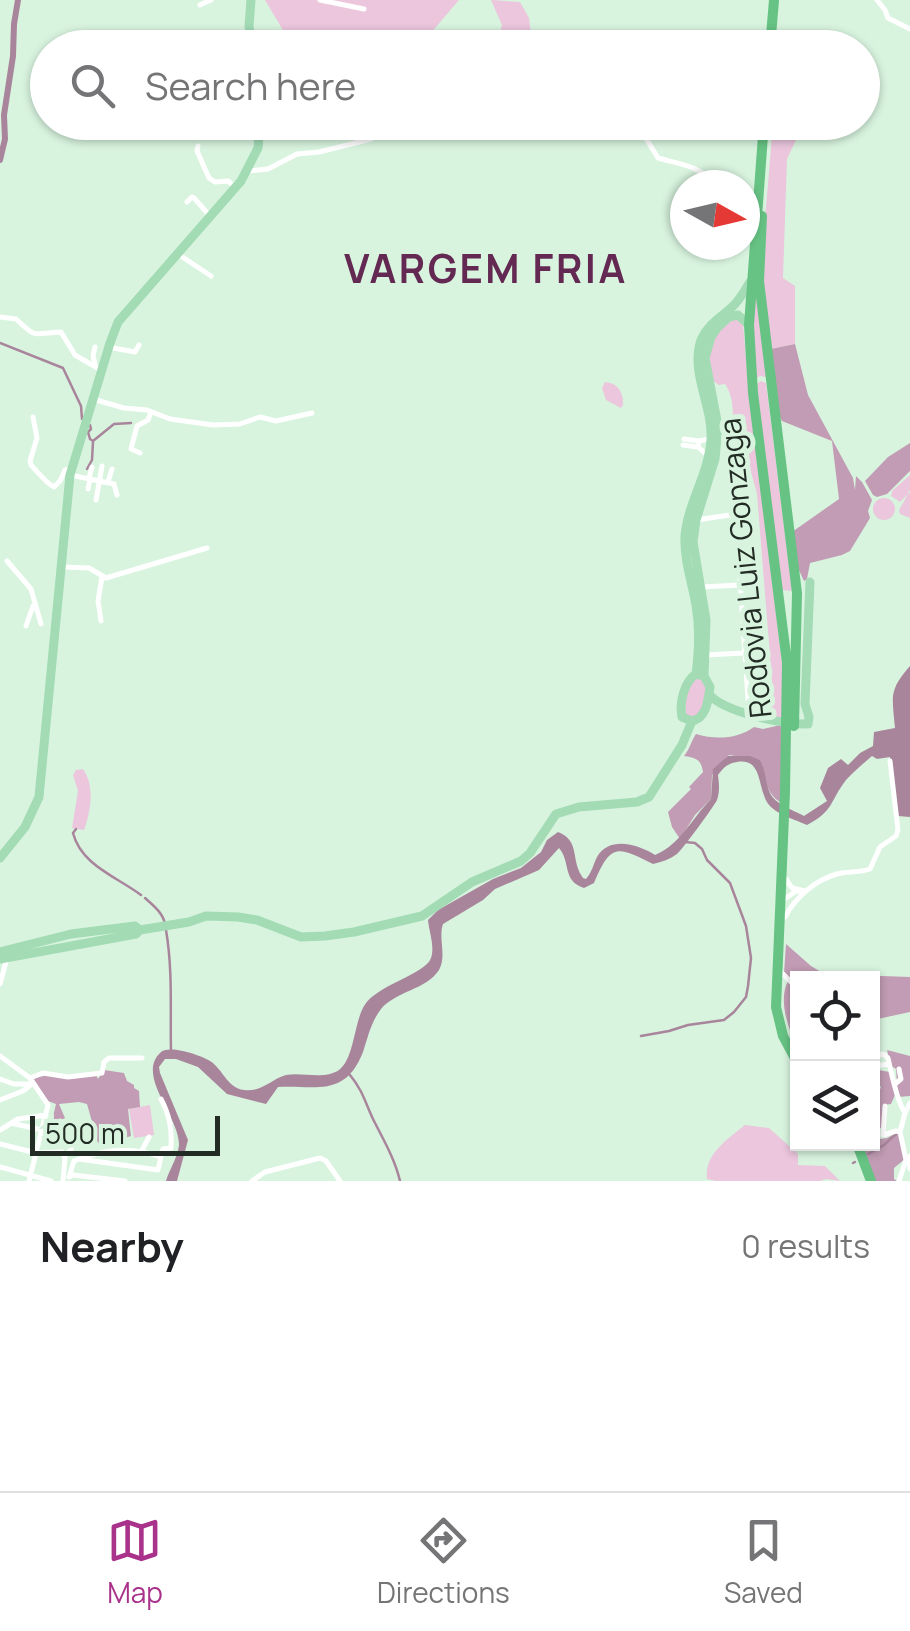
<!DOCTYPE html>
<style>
:root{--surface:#fff;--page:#f2f2f2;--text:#202124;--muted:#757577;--line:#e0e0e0;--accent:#a9328a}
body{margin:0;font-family:Manrope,sans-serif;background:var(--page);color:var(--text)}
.controls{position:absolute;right:30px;bottom:30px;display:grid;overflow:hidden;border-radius:0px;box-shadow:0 2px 8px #0004}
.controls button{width:90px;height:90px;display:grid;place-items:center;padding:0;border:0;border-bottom:2px solid var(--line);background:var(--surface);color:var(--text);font:50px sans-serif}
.compass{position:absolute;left:670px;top:170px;width:90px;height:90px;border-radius:50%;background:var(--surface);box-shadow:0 2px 8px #0004;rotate:98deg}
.scale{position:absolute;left:30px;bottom:25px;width:190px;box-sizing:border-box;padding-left:10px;border:5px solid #222c24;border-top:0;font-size:28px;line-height:35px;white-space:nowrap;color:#222c24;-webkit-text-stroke:8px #d8f4df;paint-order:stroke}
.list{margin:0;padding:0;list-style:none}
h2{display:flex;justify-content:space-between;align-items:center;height:130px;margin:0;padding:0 40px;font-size:42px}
h2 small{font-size:32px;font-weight:400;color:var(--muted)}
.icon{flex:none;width:55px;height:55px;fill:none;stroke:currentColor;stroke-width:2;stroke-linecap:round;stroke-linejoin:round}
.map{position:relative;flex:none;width:910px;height:1181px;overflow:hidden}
.search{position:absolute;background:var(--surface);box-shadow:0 2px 8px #0004;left:30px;right:30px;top:30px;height:110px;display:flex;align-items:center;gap:25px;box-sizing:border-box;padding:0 35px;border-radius:55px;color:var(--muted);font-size:38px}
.sheet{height:310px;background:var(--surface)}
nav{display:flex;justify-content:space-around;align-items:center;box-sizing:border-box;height:140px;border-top:2px solid var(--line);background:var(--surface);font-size:28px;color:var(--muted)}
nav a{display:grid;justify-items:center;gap:5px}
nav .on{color:var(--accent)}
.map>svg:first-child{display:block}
.green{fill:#ebc6dd}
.forest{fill:#c19cb4}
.water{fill:#a9859c}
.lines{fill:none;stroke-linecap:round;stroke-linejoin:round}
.stream{stroke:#a9859c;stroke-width:2.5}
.river{stroke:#a9859c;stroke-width:6}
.minor{stroke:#fff;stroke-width:5}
.major{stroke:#a3dbb5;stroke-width:9}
.highway{stroke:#66c384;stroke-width:10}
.labels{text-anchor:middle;stroke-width:10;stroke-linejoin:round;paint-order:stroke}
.street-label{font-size:30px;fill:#222c24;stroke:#d8f4df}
.district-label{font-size:40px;font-weight:bold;letter-spacing:2.5px;fill:#632952;stroke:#d8f4df}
</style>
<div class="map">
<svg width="910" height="1181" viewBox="0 0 910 1181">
<rect width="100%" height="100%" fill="#d8f4df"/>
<!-- green -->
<path class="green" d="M265,0H459L418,48L293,47Z
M491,0L520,2L529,18L532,43L525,47L511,45L496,47L502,25Z
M773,123H816C816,135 806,136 796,140L787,159L783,278L795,286V344L771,349L761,268Z
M754,254L766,377L760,376L753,380Z
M735,319L743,323L748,383L784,680V719L771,716L772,681L757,494L740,432L733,429C733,413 734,397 725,384L719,385L712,380C707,354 708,333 735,319Z
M761,381L766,383L792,591L782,590L756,384Z
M605,382C618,383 624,393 623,405L621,408L606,400L602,388Z
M910,475V490L908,493H910V518L900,514L899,510L908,494L900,502L891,496L892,491Z
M873 509a11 11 0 1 1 22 0a11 11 0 1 1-22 0Z
M698,676L708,687L700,718H685L687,684Z
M83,769C95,786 91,811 84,830L72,828L78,791L73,775L76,770Z
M150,1105L154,1135L134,1138L129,1109Z
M745,1125L769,1128L798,1154V1165L825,1166L840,1181L826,1179L820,1181H716L707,1179C704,1154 728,1139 745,1125Z"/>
<!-- forest -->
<path class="forest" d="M795,344L808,395L853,478L855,490L856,476L862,482L872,500L868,511L870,518L850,551L842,555L810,563L807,579L804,581L798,568L792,532L839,499L832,441L782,421L779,415L771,349Z
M910,443V471L887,494L877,497L873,495L865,481L888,457Z
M785,724L780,802C766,794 764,775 760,760L729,755L712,775L711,799L695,815L680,839L672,827L668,812L691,789L689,787L703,772C701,759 696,758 684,756C690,749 691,741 696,734C715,740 738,739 754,727L763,729Z
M786,944L811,966L831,978H798L797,986L784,973Z
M853,975L910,977V1012L873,1020V1008L876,1007V1003H873L872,978H856Z
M788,981L797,992V1047C788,1028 778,1000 788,981Z
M887,1050L910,1056V1096L898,1097L896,1069L891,1066Z
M873,1061L878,1070L890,1072L895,1095L891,1104L884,1105L883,1128H879L875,1120L873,1122V1113L880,1109L873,1094L881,1088L878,1080L873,1081Z
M104,1070L124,1073L127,1081L134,1085V1088L139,1091L140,1107L128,1109L131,1136L125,1138V1141L111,1143L104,1137L98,1143L87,1104L79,1102L59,1104L65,1118L51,1125L56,1104L48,1101L32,1079C45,1073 78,1076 96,1075L98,1079Z
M898,1132L905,1159L894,1168V1179L897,1181H875L861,1144H872L873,1140L887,1138Z"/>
<!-- water -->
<path class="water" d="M910,666V817L898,816L890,757L877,759L872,756C863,764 854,771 846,780C829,802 835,810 807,825C796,820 781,816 771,807C756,793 765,757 737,762C728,763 723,768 718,775C719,784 720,791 717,800C715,805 682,850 677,854C670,859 662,862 653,864C617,846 611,843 594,883L584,888C562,881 571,862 559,848L539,870L495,889L483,900L443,924C438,938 447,956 439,970C426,990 396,991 381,1009C371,1022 368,1037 363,1052C345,1098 316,1085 278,1087L266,1104L227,1094L198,1067L176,1059H165L159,1067L160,1073L188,1140L177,1181H166C169,1170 178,1157 179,1145C180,1118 136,1076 160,1053C168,1044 200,1055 210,1061C223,1069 227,1088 244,1090C263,1092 271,1079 286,1075C303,1072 324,1080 339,1070C354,1059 354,1023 364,1006C376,985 426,974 431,958C435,946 429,932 428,920L438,910L493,879L521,868L541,852L547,840L558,832C581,841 570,860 583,878L586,879C592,872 593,865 597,857C610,835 639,845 655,855C681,844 692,818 711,799L713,769L728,756H750L760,760C766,771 765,782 770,793C775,804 793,810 804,816L827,801L820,788L828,768L841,759L848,765L860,753L873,746L874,732L895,728C892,696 889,690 910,666Z"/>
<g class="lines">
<!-- stream -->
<path class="stream" d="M0,343L63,368L81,406L82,419
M90,425L91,429L88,432L90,439L93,441L114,424L131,423
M87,469L92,460L93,442
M76,829L73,833C81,865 117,877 141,895
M145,898C153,905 163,913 165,924
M166,930C173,971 170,1011 171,1052
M641,1036L669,1031L688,1025L724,1020L734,1012L746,997L748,986L751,958L746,926L730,883L707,860L702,849L695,843L685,842
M350,1075C363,1091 365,1102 373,1119C383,1139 395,1159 400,1181
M868,1154L884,1145L896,1134
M853,1163L855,1162"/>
<!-- river -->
<path class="river" d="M0,160L5,139L4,115L13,56L14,24L18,0"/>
<!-- minor -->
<path class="minor" d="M320,0L364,9
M877,0L885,10L888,18L910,29
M200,5L211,0
M187,48C206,27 225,32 246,48
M636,122L658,158C679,164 702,166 715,185
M198,146L197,151L209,178L215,182L228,181L235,187
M248,171L268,169L297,154L319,152L371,139L390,126L405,122
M187,202L192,197L194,198L210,216
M178,254L211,276
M0,317L16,319C38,340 33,333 61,332L75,355L101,370
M95,347L93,356L95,364
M108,347L135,352L139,345
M93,399L124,408L147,410L170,419L213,425L240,424L260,417L276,421L312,413
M33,417L37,438L30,461L31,465C37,471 46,483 54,487L60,481L65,470L72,469
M684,439L699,441
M683,445L698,447
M140,453L131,449L137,426L148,420L151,412
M707,455L698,447L699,441L710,439
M70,475L114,484L117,495
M89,478L92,467
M108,482L112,469
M88,489L90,479
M96,500L102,466
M696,520L730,515L736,519L749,714
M7,561L31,589L41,624
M63,567L89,568L106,578L207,548
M701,587L740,585
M101,621L98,601L102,577
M26,626L33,606
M706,655L743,653
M786,879L792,888L805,891
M786,898L798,890L800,892
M785,917C795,898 815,880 837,874C848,871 859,873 870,869L880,847L896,836L898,830L890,761
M782,973L798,989
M0,984L7,958
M0,1056L30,1078L48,1105L29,1181
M872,1057L883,1054L888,1058C891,1072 897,1102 905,1113L900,1132L906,1160
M875,1066L889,1064
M30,1078L43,1073L68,1077L102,1073L104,1062L109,1058H142
M0,1079L14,1084H31
M895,1084L901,1079L899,1069
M161,1099C170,1116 172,1130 171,1148L163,1149L161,1156
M0,1100L23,1091L33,1083
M885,1106L883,1135L896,1131L900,1132
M905,1113L910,1103
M60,1121L71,1147V1150L64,1156
M11,1123L42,1130
M0,1130L18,1119L46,1115
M0,1144L36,1153L62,1152L65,1158L63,1181
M141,1152L149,1137
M909,1157L910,1169
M0,1167L51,1181
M69,1177L74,1161C103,1149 132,1146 161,1157L158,1170L79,1159
M69,1177L73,1175L125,1181
M252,1181L265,1172L320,1158L326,1161L340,1181
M899,1181L906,1160L910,1156"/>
<!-- major -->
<path class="major" d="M251,0L249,26L252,48
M696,674C699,651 700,628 696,605C692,582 684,560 685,536C688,502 709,474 711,439C713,406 690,373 701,340C708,324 720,318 732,307C740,300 745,290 750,282
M696,674L704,676L710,687C708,700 707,718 692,721L682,717C679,703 684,682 696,674Z
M704,676L706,620L693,542L696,520L715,459L718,426L705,358L711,337L717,328L729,317L738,315L749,325
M709,694C723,712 785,725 808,724L809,717L805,704L810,582
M0,858L25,827L39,797L70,475L110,343L118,322L241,181L258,148L260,122
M0,952L71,934L135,926L140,930
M0,959L136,934L140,930L189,922L206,916L238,917L257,920L301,937L325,936L354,932L422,916L472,882L521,861L530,853L556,814L579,807L637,802L649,797L682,745L692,721"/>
<!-- highway -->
<path class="highway" d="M770,48L774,0
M764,122L749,325L753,393L787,663L785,792L776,1007L783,1036L798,1064
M762,216L759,281L797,593L794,726
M857,1144L871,1181"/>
</g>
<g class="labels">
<!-- street labels -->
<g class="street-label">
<text transform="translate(746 568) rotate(-96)" y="10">Rodovia Luiz Gonzaga</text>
</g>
<!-- district labels -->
<g class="district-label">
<text x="486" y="283">VARGEM FRIA</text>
</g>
</g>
</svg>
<div class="controls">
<button><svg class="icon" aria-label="locate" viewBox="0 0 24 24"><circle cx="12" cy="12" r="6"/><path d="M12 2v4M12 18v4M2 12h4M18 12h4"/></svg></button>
<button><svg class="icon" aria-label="layers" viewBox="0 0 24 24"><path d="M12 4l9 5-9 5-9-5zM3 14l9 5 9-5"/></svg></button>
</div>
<svg class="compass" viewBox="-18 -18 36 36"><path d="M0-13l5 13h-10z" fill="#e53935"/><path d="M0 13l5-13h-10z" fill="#757577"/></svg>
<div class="scale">500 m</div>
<div class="search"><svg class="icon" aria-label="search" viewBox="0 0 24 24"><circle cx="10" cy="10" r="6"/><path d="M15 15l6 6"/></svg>Search here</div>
</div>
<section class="sheet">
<h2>Nearby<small>0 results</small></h2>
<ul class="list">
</ul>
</section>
<nav>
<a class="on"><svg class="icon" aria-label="map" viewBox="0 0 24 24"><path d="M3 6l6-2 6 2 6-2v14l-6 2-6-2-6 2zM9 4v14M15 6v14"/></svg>Map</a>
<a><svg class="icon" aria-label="directions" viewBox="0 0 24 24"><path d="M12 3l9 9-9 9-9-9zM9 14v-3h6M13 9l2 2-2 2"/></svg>Directions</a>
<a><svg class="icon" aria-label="saved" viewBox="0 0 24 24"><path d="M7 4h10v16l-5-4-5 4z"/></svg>Saved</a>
</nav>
